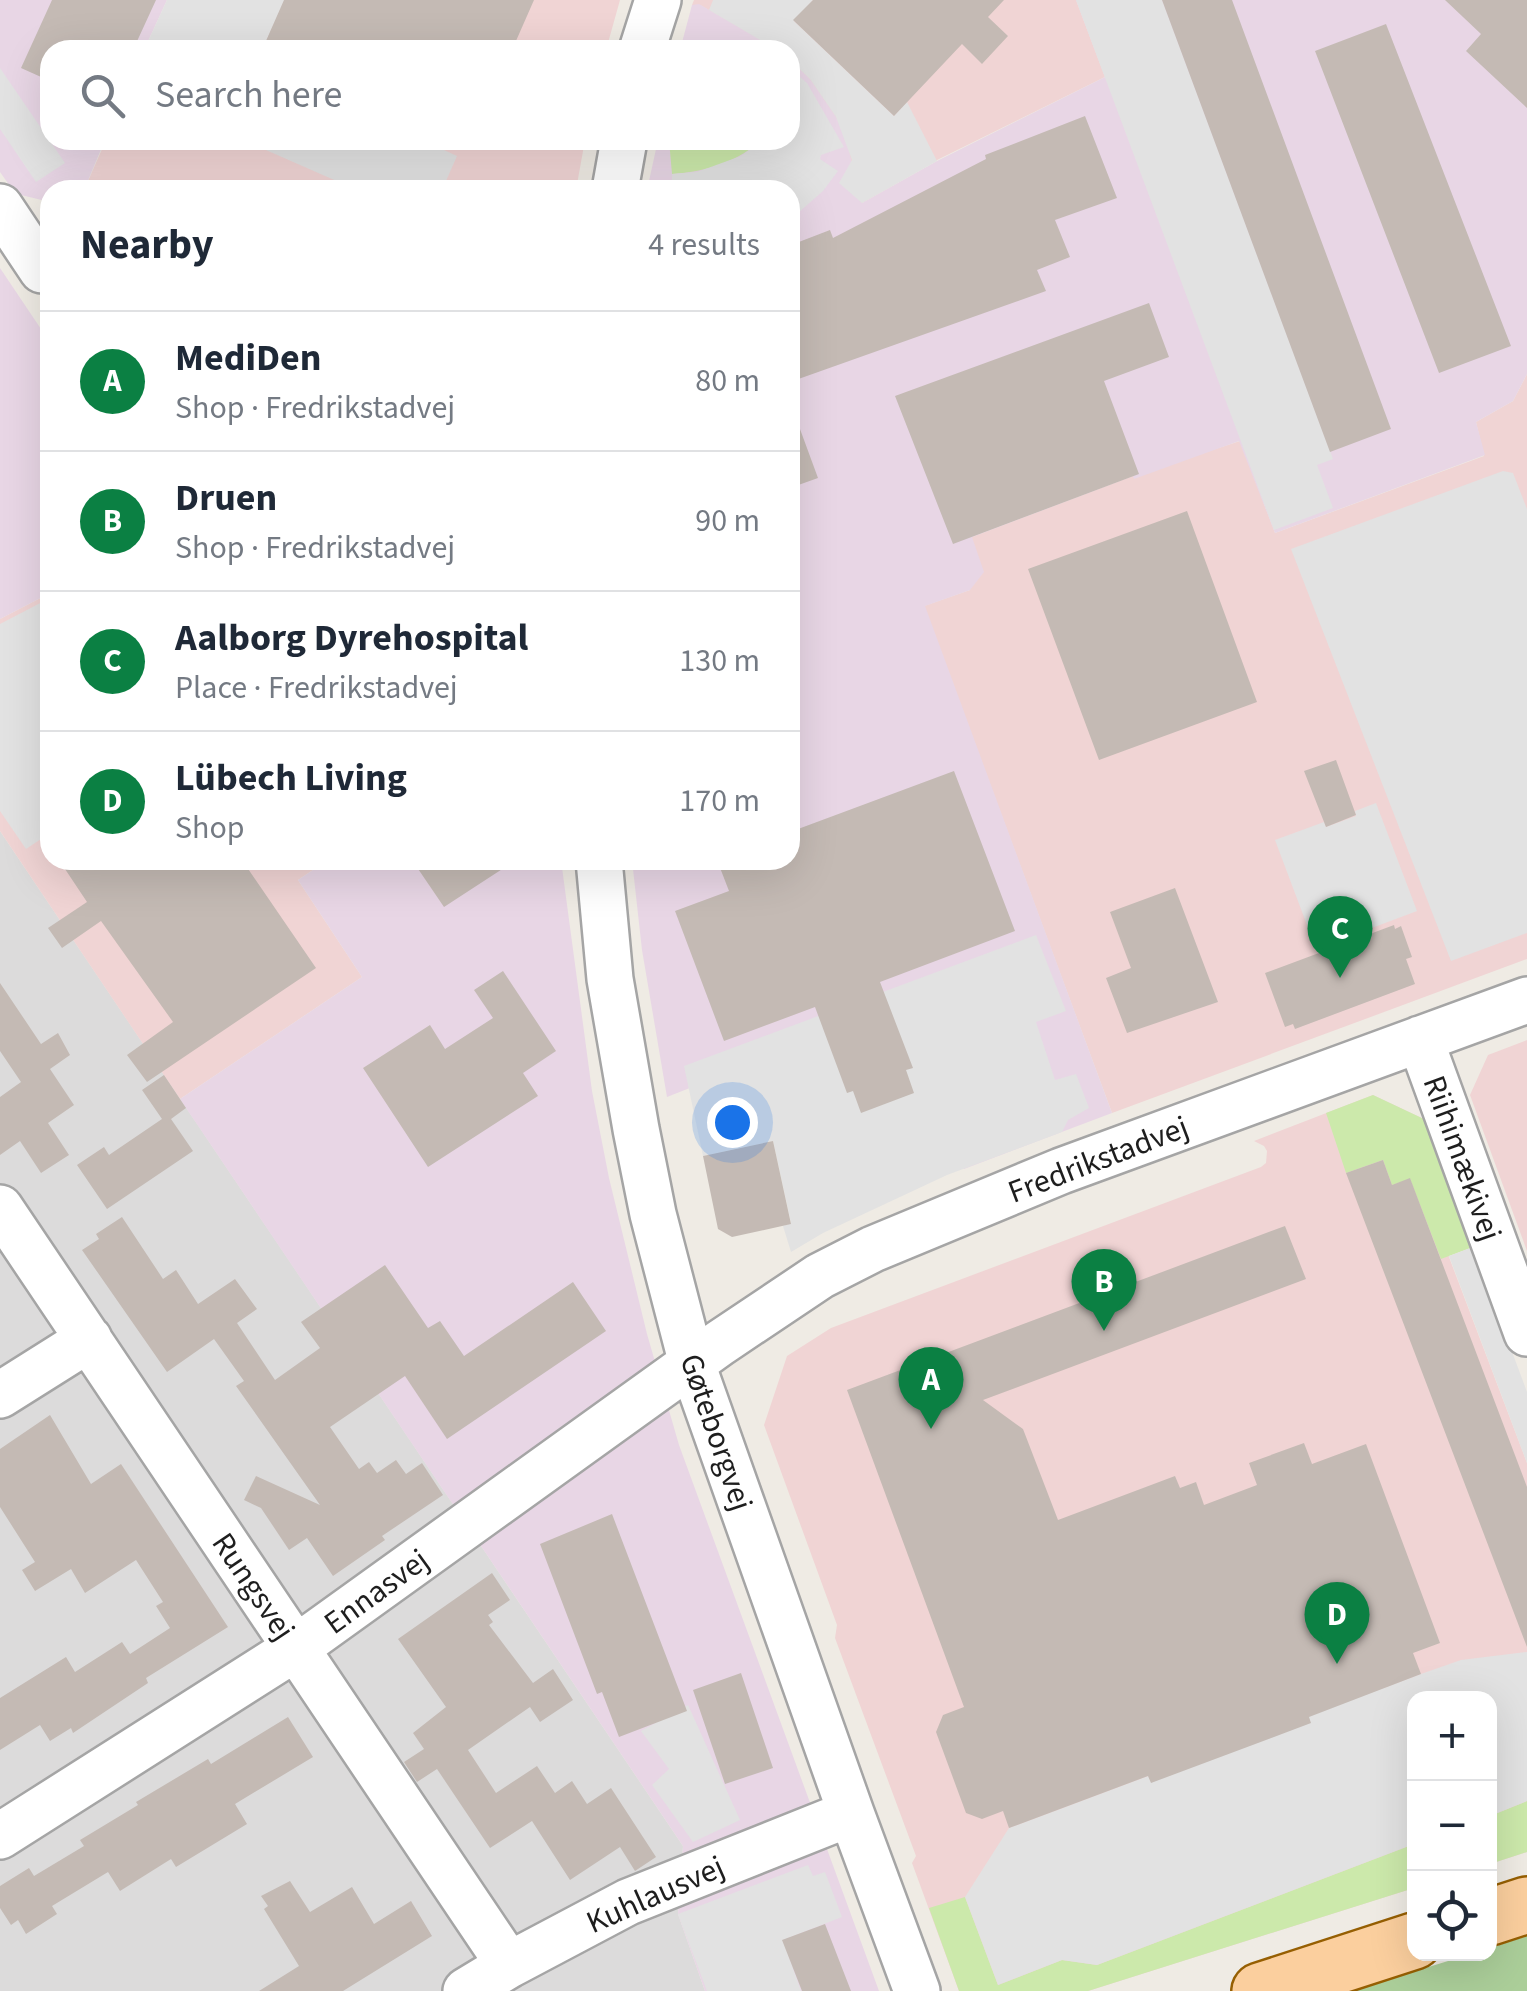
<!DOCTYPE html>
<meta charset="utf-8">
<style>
:root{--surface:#fff;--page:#f6f6f7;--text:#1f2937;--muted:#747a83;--line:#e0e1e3;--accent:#0b8043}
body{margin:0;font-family:"Source Sans 3",sans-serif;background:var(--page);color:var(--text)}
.controls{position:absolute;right:30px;bottom:30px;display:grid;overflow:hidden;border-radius:20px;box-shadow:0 10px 40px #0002}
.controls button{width:90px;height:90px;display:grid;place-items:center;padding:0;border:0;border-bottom:2px solid var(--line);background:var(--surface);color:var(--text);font:50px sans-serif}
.you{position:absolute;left:732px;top:1122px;width:35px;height:35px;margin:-25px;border:8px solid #fff;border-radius:50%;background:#1a73e8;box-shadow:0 0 0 15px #1a73e833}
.badge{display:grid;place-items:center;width:65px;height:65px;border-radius:50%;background:var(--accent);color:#fff;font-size:32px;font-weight:700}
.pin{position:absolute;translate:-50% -82px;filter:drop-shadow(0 2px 5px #0008)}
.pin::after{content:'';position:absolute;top:52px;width:35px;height:30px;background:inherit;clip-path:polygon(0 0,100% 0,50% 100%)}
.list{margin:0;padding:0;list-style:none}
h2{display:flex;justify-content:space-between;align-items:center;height:130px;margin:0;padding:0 40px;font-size:42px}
h2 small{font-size:32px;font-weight:400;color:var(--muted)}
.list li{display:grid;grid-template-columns:65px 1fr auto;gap:30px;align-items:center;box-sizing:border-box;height:140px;padding:0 40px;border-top:2px solid var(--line)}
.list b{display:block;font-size:38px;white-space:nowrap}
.list p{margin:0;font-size:32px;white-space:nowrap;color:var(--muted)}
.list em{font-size:32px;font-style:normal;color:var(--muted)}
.icon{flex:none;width:55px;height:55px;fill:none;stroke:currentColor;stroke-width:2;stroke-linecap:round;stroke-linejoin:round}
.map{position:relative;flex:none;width:1527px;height:1991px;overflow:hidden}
.search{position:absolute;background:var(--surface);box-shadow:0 10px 40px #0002;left:40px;top:40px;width:760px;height:110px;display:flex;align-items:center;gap:25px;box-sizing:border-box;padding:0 35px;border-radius:30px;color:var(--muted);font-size:38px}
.panel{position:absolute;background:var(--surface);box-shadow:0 10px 40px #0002;left:40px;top:180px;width:760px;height:690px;border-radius:30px}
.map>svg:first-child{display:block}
.residential{fill:#dcdbdb}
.commercial{fill:#f0d4d4}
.industrial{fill:#e8d6e5}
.grass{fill:#cce9ab}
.forest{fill:#abce99}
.parking{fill:#e2e2e2}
.building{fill:#c4bab4}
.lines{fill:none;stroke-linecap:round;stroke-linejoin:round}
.minor-casing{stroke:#a5a5a5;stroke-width:50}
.major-casing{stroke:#965f02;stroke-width:60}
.minor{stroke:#fff;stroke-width:45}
.major{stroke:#fbcf9e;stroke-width:55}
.labels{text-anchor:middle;stroke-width:8;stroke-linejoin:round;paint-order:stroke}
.street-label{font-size:32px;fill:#1e1e1e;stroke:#fff}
</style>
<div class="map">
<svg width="1527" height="1991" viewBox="0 0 1527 1991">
<rect width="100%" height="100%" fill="#efebe4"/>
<!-- residential -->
<path class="residential" d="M0,831L683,1846L678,1914L705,1991H0Z"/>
<!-- commercial -->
<path class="commercial" d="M168,0H620L606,50H146Z
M694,0H1076L1105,77L937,160L862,203L796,64L790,60V50H777L700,5H692Z
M106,140H585L576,190H84Z
M1527,374V959L1112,1113L924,606L970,590L972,537L1133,476L1240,441L1275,533L1484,456L1476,422L1513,401Z
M50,593V860H328L298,880L362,977L180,1099L0,831V619Z
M1527,1040V1251L1470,1095L1488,1055Z
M1373,1095L1426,1120L1449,1257L1527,1463V1852L1490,1864V1698H1414V1888L1088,1991H959L912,1863L916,1856L835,1638L837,1625L764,1425L787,1356L831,1328L1261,1167L1266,1163L1267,1151L1264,1146L1254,1141Z"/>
<!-- industrial -->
<path class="industrial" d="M0,0H167L144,50H50V140H105L84,190H50V202L21,195L12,189L0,172Z
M1076,0H1527V374L1513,401L1476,422L1485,455L1275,533L1239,441L1134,479L1133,476L972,537L984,572L970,590L925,606L1112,1113L964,1169L903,1004L667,1097L642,950L632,860H790V190H647L658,140H790V60L810,79L836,117L846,139L862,203L937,161L1105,77Z
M699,4L756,37L777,50H680L692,5Z
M0,268L43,332L50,328V593L0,619Z
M328,860H561L592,1091L609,1178L647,1334L679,1445L879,1991H705L678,1914L683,1846L180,1099L362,977L298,880Z"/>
<!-- grass -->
<path class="grass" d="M669,140H748L753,147C729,165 701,172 672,174Z
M1373,1095L1426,1120L1473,1247L1441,1259L1410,1179L1392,1185L1383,1160L1346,1173L1326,1113Z
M1527,1801V1852L1490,1864V1816Z
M1414,1844V1888L1088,1991H959L929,1908L965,1897L998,1985L1062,1960L1097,1965Z"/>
<!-- forest -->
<path class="forest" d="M1527,1936V1991H1350L1471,1954H1490V1948Z"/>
<!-- parking -->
<path class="parking" d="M167,0H285L262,50H144Z
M713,0H813L794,21L894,116L907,102L937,161L862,203L839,183L852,160L836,117L810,79L790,60V50H777L709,10Z
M1076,0H1162L1333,459L1317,465L1333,508L1274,530Z
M0,68L65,163L36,182L0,129Z
M790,68L807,83L844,147L821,155L820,159L838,171L823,191L790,220V190H672V174L697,172L741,156L753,147L748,140H790Z
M243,140H422L457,156L442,190H357Z
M1503,471L1513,473L1527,509V933L1451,961L1291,549Z
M50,598V833L26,849L0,811V624Z
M1376,803L1417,911L1316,949L1275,840L1324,822L1326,827L1356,816L1355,811Z
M1036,935L1066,1011L1036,1022L1055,1080L1076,1074L1089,1108L1068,1120L1062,1132L947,1175L823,1233L791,1252L783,1226L791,1223L773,1141L703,1156L684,1066Z
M1473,1247L1527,1392V1463L1449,1256Z
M1527,1652V1801L1490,1816V1698H1414V1844L1097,1965L1062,1960L998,1985L965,1897L1009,1828L1421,1674L1461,1660Z
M688,1705L740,1820L693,1842L652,1785L669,1769L641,1731Z
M808,1865L813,1876L825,1872L842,1917L783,1940L801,1991H707L678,1914Z"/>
<!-- building -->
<path class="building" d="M52,0H156L133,50H50V81L21,68Z
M284,0H534L512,50H262Z
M813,0H1004L988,17L1008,36L982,64L962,44L894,116L793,20Z
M1162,0H1232L1391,429L1330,452Z
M1445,0H1527V108L1466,51L1481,34Z
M1386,24L1511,346L1439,373L1315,51Z
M1085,116L1117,198L1055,220L1070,257L1037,270L1046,291L790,382V268L799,265L791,245L830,230L833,238L986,159L985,155Z
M1149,303L1169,357L1104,381L1139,474L953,544L895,396Z
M790,410H793L818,478L790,488Z
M1187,511L1257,702L1099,760L1028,569Z
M1336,760L1356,815L1326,827L1304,771Z
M954,771L1015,931L880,982L913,1068L906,1070L914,1093L861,1113L853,1091L847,1093L815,1007L724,1041L675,911L729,891L717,860H790V832Z
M59,860H242L316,968L147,1082L127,1055L173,1022L101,921L62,948L48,928L87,902Z
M412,860H516L444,907Z
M1175,888L1218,1002L1127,1033L1106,978L1131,968L1110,912Z
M1394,925L1395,929L1401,926L1412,957L1406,959L1415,984L1295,1029L1293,1024L1285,1027L1265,973Z
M503,971L556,1051L523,1073L538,1096L428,1167L363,1068L430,1025L445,1049L493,1018L474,990Z
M0,983L41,1044L58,1033L70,1055L50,1069L74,1105L48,1123L69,1155L41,1173L20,1141L0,1155V1097L21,1082L0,1051Z
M164,1075L186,1108L171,1119L193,1151L107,1209L77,1165L104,1147L109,1155L162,1119L142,1090Z
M773,1141L791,1224L732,1237L718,1229L703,1156Z
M1383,1160L1392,1185L1410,1178L1527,1487V1647L1346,1173Z
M122,1217L163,1279L176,1270L198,1304L235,1279L257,1309L237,1323L275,1380L320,1348L301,1322L385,1265L428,1328L440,1321L464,1356L573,1282L606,1331L447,1439L405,1376L330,1427L359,1469L369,1462L377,1473L396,1460L406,1474L422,1463L443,1495L382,1536L385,1540L333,1576L307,1538L289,1550L261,1508L244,1500L256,1476L320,1505L236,1386L244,1381L214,1339L167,1372L82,1250L99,1239L96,1234Z
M1285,1226L1306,1279L983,1400L1023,1429L1058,1520L1175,1476L1180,1488L1196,1482L1204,1505L1257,1485L1249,1463L1304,1443L1312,1464L1366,1444L1440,1643L1413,1653L1421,1674L1309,1717L1311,1723L1151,1783L1148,1776L1009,1828L1003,1811L982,1819L966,1813L936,1732L943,1715L964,1707L847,1390Z
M50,1415L91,1484L121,1464L228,1627L146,1678L148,1683L73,1733L71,1728L50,1741L40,1725L0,1750V1698L66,1657L75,1672L122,1642L130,1654L170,1628L156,1606L163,1602L136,1560L85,1593L71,1569L35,1591L22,1570L35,1562L0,1507V1449Z
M612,1514L687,1711L619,1737L602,1692L597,1694L540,1544Z
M492,1573L510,1600L488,1615L493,1622L489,1625L533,1683L553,1669L573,1700L540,1722L530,1707L468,1750L496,1793L537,1766L555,1793L572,1781L587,1804L611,1788L656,1857L635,1871L620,1847L570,1880L532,1821L490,1848L437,1769L417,1782L404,1762L424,1749L413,1733L446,1707L398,1639Z
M741,1673L773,1768L725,1784L693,1690Z
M288,1717L313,1757L235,1804L247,1824L176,1867L171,1859L120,1891L108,1872L52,1906L57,1914L26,1934L18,1920L11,1925L0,1908V1886L29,1868L34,1876L84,1846L80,1840L138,1805L136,1802L208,1759L211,1764Z
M290,1881L310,1912L352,1887L374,1924L411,1901L432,1936L343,1991H259L299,1966L264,1909L268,1906L261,1896Z
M825,1924L851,1991H802L782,1940Z"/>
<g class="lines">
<defs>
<path id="minor" d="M642,50L658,0
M615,190L624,140
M0,207L42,270
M599,860L610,979L636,1129L653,1214L692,1364L851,1813L917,1991
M1420,1039L1527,1333
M0,1208L509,1965
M0,1395L89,1339
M0,1836L296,1648L720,1343L820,1276L873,1249L1061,1171L1527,1000
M466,1991L509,1965L628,1902L851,1813"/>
<path id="major" d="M1490,1917L1527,1905
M1260,1991L1414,1941"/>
</defs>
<!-- minor casing -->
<use href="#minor" class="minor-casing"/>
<!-- major casing -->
<use href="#major" class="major-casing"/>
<!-- minor -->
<use href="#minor" class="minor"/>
<!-- major -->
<use href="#major" class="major"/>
</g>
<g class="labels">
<!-- street labels -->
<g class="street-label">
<text transform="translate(1463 1158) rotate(70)" y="11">Riihimækivej</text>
<text transform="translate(1098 1159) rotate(-21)" y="11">Fredrikstadvej</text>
<text transform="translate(717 1432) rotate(71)" y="11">Gøteborgvej</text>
<text transform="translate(254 1586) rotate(56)" y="11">Rungsvej</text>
<text transform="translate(376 1591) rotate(-36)" y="11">Ennasvej</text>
<text transform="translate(655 1894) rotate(-24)" y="11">Kuhlausvej</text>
</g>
</g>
</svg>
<div class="controls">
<button>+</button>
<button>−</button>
<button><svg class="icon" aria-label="locate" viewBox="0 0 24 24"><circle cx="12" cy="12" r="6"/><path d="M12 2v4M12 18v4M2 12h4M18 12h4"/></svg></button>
</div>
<div class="you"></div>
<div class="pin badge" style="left:931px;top:1429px">A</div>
<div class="pin badge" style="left:1104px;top:1331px">B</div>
<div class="pin badge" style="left:1340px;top:978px">C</div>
<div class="pin badge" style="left:1337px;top:1664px">D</div>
<div class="search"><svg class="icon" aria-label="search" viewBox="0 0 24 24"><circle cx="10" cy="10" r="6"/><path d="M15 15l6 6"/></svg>Search here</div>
<section class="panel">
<h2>Nearby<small>4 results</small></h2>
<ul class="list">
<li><span class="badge">A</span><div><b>MediDen</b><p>Shop · Fredrikstadvej</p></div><em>80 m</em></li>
<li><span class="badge">B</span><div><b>Druen</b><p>Shop · Fredrikstadvej</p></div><em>90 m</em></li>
<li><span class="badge">C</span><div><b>Aalborg Dyrehospital</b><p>Place · Fredrikstadvej</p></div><em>130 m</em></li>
<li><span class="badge">D</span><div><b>Lübech Living</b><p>Shop</p></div><em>170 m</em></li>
</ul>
</section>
</div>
